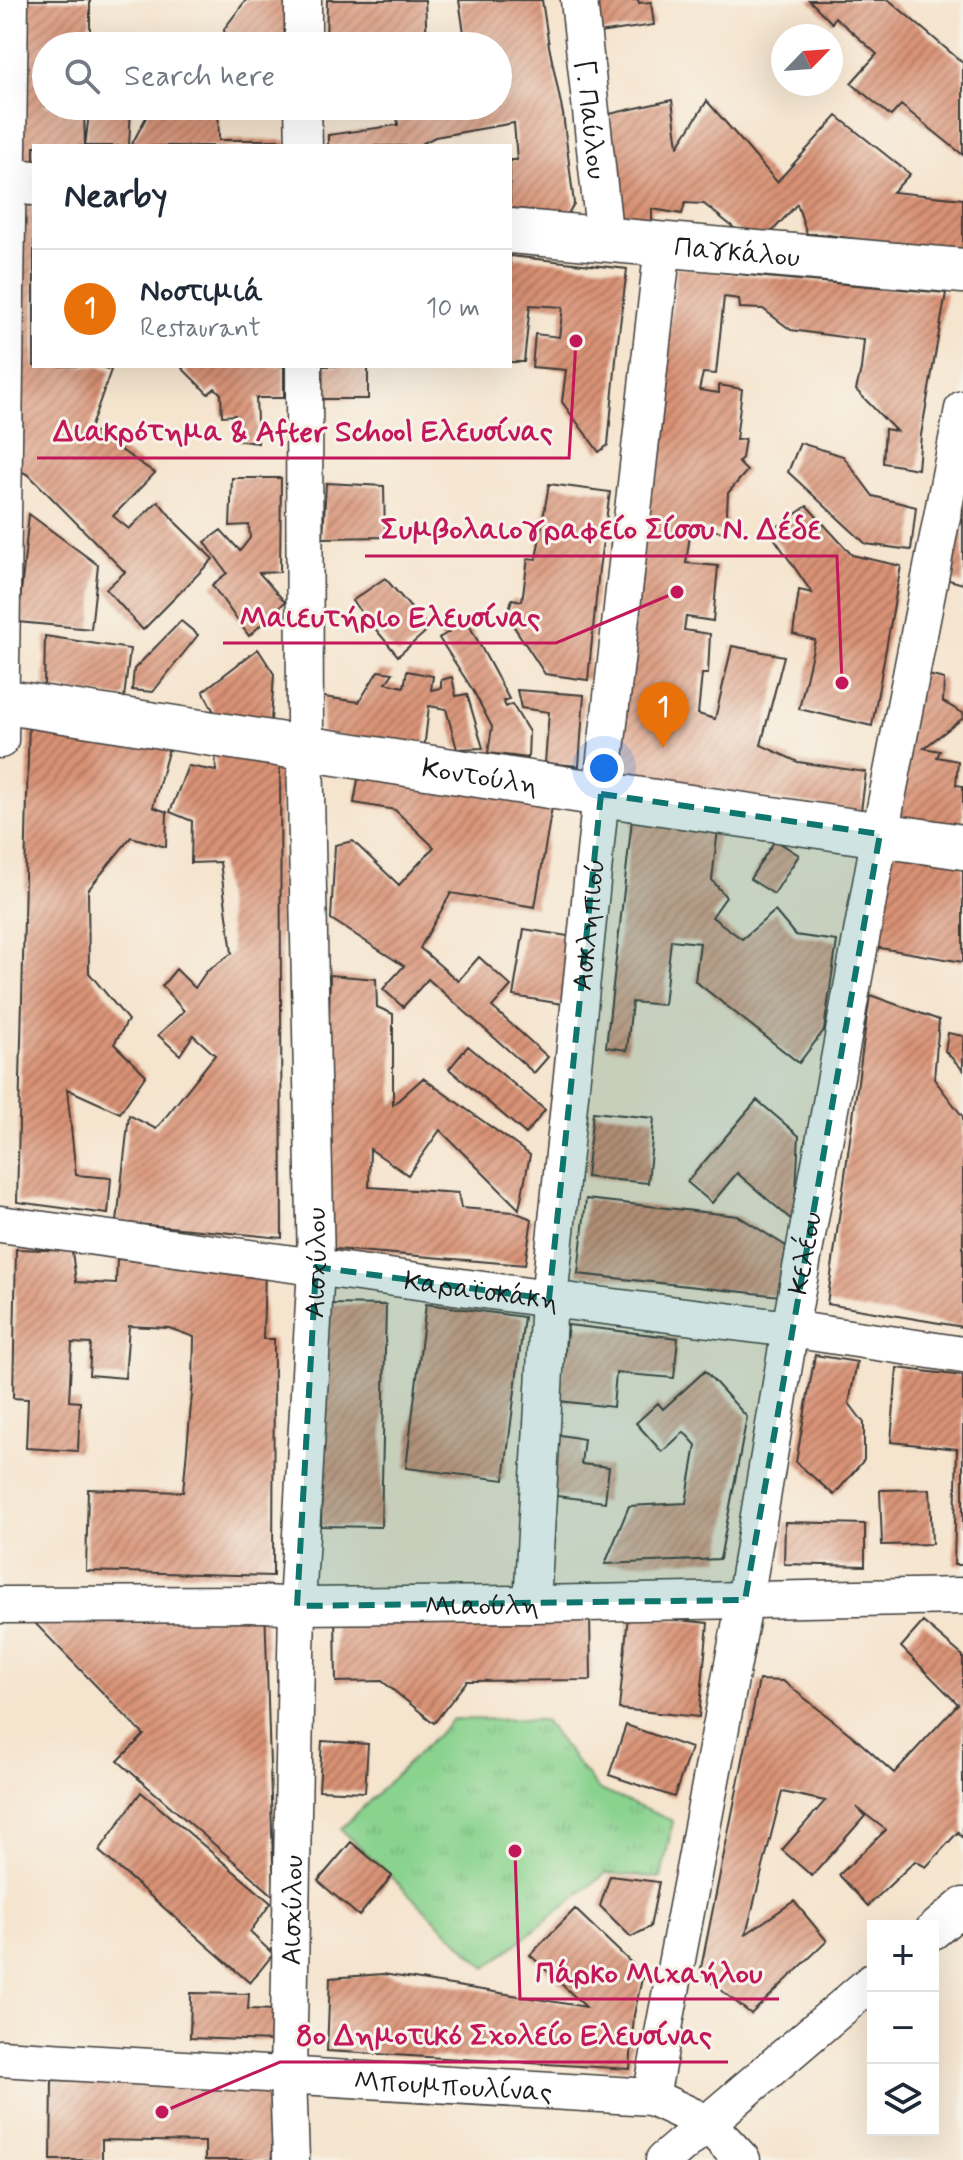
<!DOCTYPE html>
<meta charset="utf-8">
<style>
:root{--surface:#fff;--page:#f6f6f7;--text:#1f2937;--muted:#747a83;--line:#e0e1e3;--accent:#b5179e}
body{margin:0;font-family:Mynerve,sans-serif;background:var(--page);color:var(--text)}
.controls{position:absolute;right:24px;bottom:24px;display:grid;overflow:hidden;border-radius:0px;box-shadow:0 8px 32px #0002}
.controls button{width:72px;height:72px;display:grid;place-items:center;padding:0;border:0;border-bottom:2px solid var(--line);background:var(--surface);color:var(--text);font:40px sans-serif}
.compass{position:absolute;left:771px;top:24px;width:72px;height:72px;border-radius:50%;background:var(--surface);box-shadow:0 8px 32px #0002;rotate:65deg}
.you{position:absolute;left:604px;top:768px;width:28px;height:28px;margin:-20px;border:6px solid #fff;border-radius:50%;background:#1a73e8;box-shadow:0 0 0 12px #1a73e833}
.badge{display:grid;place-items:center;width:52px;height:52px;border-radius:50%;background:var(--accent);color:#fff;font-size:26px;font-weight:700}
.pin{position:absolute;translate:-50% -66px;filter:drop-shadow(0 2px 4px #0008)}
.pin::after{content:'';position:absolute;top:42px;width:28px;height:24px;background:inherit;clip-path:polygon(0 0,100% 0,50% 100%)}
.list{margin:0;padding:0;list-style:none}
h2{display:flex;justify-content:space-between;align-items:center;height:104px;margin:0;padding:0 32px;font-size:34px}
h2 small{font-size:26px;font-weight:400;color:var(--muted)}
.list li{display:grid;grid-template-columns:52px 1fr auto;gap:24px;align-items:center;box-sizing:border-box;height:120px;padding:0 32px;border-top:2px solid var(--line)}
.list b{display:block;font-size:30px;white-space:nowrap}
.list p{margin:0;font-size:26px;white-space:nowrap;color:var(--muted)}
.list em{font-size:26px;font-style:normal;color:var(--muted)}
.icon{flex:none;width:44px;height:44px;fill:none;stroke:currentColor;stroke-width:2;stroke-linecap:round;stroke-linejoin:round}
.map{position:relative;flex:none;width:963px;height:2160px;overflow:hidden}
.search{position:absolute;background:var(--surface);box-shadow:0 8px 32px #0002;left:32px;top:32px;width:480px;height:88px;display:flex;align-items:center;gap:20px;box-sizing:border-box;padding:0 28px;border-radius:44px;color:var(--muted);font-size:30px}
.panel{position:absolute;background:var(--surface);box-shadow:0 8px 32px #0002;left:32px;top:144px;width:480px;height:224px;border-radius:0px}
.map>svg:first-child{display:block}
.park{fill:url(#park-tufts);stroke:#537856;stroke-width:2}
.building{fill:url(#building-hatch)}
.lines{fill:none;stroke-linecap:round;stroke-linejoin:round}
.minor-casing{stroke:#3d3a37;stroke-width:39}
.major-casing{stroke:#3d3a37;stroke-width:47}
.minor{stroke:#fff;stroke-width:36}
.major{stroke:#fff;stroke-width:44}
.marked{fill:#0f766e;fill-opacity:0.2;stroke:#0f766e;stroke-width:6;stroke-dasharray:16 10;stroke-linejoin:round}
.labels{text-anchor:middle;stroke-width:6;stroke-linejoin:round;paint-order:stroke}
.street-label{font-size:28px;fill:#1c1c1c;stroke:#f7f3e8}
.leader{fill:none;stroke:#c2185b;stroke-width:3}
.callout-dot{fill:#c2185b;stroke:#f7f3e8;stroke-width:3}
.callout-label{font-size:30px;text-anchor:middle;font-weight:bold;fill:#c2185b;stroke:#f7f3e8;stroke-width:6;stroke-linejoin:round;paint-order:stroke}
</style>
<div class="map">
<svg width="963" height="2160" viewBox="0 0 963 2160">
<defs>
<pattern id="park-tufts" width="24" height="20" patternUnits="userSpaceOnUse" patternTransform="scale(2)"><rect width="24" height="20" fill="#8ad38f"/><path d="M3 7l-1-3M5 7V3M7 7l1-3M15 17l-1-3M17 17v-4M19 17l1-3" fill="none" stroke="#76b57b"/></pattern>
<pattern id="building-hatch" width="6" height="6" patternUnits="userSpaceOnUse" patternTransform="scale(2)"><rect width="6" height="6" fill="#d89175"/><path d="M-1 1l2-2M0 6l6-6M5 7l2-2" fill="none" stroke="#ae765f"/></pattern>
</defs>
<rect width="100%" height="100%" fill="#f7f3e8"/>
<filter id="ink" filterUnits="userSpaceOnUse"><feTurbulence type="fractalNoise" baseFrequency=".0125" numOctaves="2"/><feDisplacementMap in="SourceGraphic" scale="16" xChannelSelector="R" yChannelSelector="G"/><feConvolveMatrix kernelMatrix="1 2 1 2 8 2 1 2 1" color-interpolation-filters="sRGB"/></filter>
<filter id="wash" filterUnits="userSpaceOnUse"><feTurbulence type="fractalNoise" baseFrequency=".006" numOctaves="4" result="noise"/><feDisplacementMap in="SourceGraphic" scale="32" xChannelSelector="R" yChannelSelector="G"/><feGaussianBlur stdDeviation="1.8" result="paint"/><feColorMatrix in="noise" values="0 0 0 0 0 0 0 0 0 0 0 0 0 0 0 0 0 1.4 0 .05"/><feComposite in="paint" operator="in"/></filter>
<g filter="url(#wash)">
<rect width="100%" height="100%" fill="#f5e4ce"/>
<!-- park -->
<path class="park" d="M453,1719L543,1720L598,1789L673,1821L661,1878L606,1873L486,1968L341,1829Z"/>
<g id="blocks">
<!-- building -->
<path class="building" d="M27,0H90V46H46V106H72V108L59,110L84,111L85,146H34V166L23,165Z
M246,0H292L293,46H226L224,29Z
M327,0H425L427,46H326Z
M459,0H542L549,46L563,114L574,204L567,215L510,208V160H517L514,123L435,137L418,146H328V135L398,125L396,106H498V76H504L500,56H498V46H466Z
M593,0H638L639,3L651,2L654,25L598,33Z
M809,0H889L963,63V155L901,105L891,116L851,83L877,54L835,17L832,23Z
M672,100L678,146L707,101L777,182L837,116L910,174L893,192L963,199V255L822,234H807L797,204L769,235H743L704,204L685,203L682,214L652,209V223H618L605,115Z
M90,106H131L129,146H85Z
M152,106H218L219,140H286V146H135L132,144Z
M329,106H366L354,115L330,118Z
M23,205L34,206V366H99L111,370L90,429L155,473L113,516L129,529L158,501L177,524L213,559L143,630L106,589L125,572L29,475L16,469Z
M510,256L627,269L617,349L608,445L599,452L562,402L566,370L532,367L535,334L559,337L563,307L530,305L524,362H510Z
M677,267L765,277L946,293L921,435L918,469L883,463L885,429L896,431L856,390L861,369L864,340L791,330L763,309L740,308L739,299L724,297L716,374L703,373L699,390L719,393V385L742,389L736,440L745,439L742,458L738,462L747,471L728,493L726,532L691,528L686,563L718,566L713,621L686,617L684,630L710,634L708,674H702L698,714L715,719L732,646L784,656L761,745L798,762L866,772L861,811L615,778Z
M184,366H284V398H256L258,443L235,440V415L222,416L221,394L215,388L208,394L182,368Z
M319,366H368V399H319Z
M800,443L843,456L873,496L916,507L911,550L866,544L788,472Z
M963,471V584L942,578Z
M232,478H281L280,572L259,573L285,602L249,636L212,585L227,573L205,542L221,530L240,551L250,538L249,525L230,526Z
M326,483L384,486L385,537L323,538Z
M549,484L610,492L599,569L588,680L545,674L507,616L512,599L522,601L528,558L536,559Z
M807,506L852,555L901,566L872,726L799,709L815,640L793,634L799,590L812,593L770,532Z
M29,514L98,565L91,629L18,622Z
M385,578L429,629L398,656L352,601Z
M181,621L198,635L153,692L132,690L134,669Z
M467,621L509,699L503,701L506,707L512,704L529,732L528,758L488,753L492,727L474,692L439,638Z
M45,636L130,649L124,698L44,688Z
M258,649L274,674L271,721L215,714L203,691Z
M378,671L393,673L386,683L404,687L407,671L433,676L431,690L441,688V680L452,677L456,696L467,694L483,748L457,749L446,709L429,706L424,750L322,733L323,697L359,702Z
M917,672L944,679L943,702L963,713V718L924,748L940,751L937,757L958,761L956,785L963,786V835L891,822Z
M517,690L584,695L579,766L545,763L549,712L521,708Z
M29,716L170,744L153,807L167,812L166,847L131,837L88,890L89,973L128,1020L114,1044L146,1075L120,1113L67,1089L76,1175L111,1178L108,1214L17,1202Z
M215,749L280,757L282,1238L117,1222L129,1115L156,1129L215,1055L193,1035L180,1055L158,1035L184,1011L162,986L176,969L195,988L206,972L232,953L220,862L191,863L192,821L170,812L188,766L216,771Z
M360,768L553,801L535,907L451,893L420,948L458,981L479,957L511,986L492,1007L548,1057L534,1073L428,979L403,1007L383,989L404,966L331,919L335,845L353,841L399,885L434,847L395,810L354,803Z
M633,811L719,821L712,880L726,897L712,917L742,939L775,911L795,935L837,941L824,1030L799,1063L695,981L700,943L671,940L664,1005L632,1002L627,1050L606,1047Z
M775,840L799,855L774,894L750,879Z
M891,842L963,854V962L874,947Z
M524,929L574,937L563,1004L513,996Z
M330,975L376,979L377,1007L393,1014V1105L423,1078L530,1155L519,1209L440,1130L408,1175L370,1149L369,1187L458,1193L461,1208L514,1212L532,1219L525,1265L324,1248Z
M870,995L939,1020L934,1079L963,1117V1327L827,1304Z
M948,1033L963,1036V1070L945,1051Z
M468,1046L545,1110L526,1134L449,1069Z
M757,1100L799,1136L794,1222L737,1173L712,1203L687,1182Z
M593,1112L654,1118L648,1183L586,1177Z
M586,1199L738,1216L786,1246L780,1296L578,1274Z
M16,1249L72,1251L76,1282L116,1284L117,1259L265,1271L263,1339H274L273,1576L86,1571L88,1489L183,1492L193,1383L194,1337L169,1328L129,1326L125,1378L89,1375L91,1344L72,1343L69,1401L80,1402L78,1451L26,1448L28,1399L13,1398Z
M326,1304L386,1305L381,1527L321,1526Z
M426,1304L524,1317L504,1480L406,1468Z
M568,1325L678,1338L674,1378L616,1373L613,1407L559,1401Z
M815,1355L857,1362L849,1403L864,1423V1460L834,1495L796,1462Z
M897,1368L963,1376V1565H954L957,1449L891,1442Z
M705,1371L747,1417L720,1559L605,1564L629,1506L686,1503L696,1445L684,1432L662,1452L636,1423L658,1403L663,1409Z
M555,1434L584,1439L581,1464L609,1467L605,1502L548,1495Z
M930,1489L932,1544L882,1545L880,1490Z
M785,1522L865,1524V1566L784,1564Z
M265,1604L274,1896L118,1761L144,1735L29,1617Z
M590,1614L591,1680L467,1681L434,1723L382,1681L336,1682L335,1616Z
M628,1615L708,1623L699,1717L619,1709Z
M923,1622L963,1656V1838L958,1832L926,1867L915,1861L868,1906L839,1875L886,1830L856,1807L865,1816L812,1876L782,1850L825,1801L782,1792L746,1934L794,1901L827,1941L751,2014L700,1973L759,1680L783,1681L855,1738L894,1773L958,1704L901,1647Z
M626,1725L691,1748L674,1797L609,1775Z
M322,1741L368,1744L365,1792L319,1790Z
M141,1792L271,1903L250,1932L273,1954L250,1983L99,1851Z
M351,1842L392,1876L359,1916L318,1881Z
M610,1876L659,1882L650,1927L631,1937L600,1906Z
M575,1909L643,1974L634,2015L630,2069L327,2051L330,1978L383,1974L586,2007L530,1955Z
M191,1993L249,1994L248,2009L275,2010L274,2041L190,2038Z
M52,2080L273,2084L272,2160H205V2142L102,2140V2160H51Z"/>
</g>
</g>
<g filter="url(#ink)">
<use href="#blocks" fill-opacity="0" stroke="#3d3a37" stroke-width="2"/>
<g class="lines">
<defs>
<g id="minor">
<path d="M303,0V46"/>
<path id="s1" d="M579,0L605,241"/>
<path d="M303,106L304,146"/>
<path d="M0,740L10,0"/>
<path id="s2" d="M0,1224L549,1299L790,1329L963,1355"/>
<path id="s3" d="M532,1604L549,1299L601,794L663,245"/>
<path id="s4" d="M0,1605L265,1604L297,1606L532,1604L963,1596"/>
<path d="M933,1931L963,1906"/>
<path id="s5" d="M0,2058L651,2097L707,2123L742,2160"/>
<path id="s6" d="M651,2097L745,1600L790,1329L880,834L963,409"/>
<path id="s7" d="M291,2160L288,2076L297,1606L316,1267L305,748L304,366"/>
<path d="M664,2160L873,1981"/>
</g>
<g id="major">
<path d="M0,180L34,183"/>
<path id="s8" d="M510,231L963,271"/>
<path id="s9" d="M0,701L601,794L963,847"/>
</g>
</defs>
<!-- minor casing -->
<use href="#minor" class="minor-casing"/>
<!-- major casing -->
<use href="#major" class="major-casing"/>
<!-- minor -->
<use href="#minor" class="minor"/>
<!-- major -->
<use href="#major" class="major"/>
</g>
</g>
<!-- marked area -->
<path class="marked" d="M601,794L880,834L745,1600L297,1606L316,1267L549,1299Z"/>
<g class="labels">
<!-- street labels -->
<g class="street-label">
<text dy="10" stroke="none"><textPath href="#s1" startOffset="120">Γ. Παύλου</textPath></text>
<text dy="10" stroke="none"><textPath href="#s8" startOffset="228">Παγκάλου</textPath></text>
<text dy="10" stroke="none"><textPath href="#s9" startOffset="486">Κοντούλη</textPath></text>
<text dy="10" stroke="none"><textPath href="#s3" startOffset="682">Ασκληπιού</textPath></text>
<text dy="10" stroke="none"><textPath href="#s6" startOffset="858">Κελέου</textPath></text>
<text dy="10" stroke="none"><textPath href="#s7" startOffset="898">Αισχύλου</textPath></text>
<text dy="10" stroke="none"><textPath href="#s2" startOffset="486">Καραϊσκάκη</textPath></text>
<text dy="10" stroke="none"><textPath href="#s4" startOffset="482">Μιαούλη</textPath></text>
<text dy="10" stroke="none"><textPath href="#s7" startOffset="250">Αισχύλου</textPath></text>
<text dy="10" stroke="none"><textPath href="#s5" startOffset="454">Μπουμπουλίνας</textPath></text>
</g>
</g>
<!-- callouts -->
<path class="leader" d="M576 341L569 458H37M842 683L837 556H365M677 592L556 643H223M515 1851L520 1999H779M162 2112L280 2062H728"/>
<g class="callout-dot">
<circle cx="576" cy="341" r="8"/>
<circle cx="842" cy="683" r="8"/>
<circle cx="677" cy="592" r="8"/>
<circle cx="515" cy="1851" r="8"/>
<circle cx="162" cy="2112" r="8"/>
</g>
<g class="callout-label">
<text x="303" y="441">Διακρότημα &amp; After School Ελευσίνας</text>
<text x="601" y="539">Συμβολαιογραφείο Σίσσυ Ν. Δέδε</text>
<text x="390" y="627">Μαιευτήριο Ελευσίνας</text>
<text x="649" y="1983">Πάρκο Μιχαήλου</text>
<text x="504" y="2045">8ο Δημοτικό Σχολείο Ελευσίνας</text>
</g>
</svg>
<div class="controls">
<button>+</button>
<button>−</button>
<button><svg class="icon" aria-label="layers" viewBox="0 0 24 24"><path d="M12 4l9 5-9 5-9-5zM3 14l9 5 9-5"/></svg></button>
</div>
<svg class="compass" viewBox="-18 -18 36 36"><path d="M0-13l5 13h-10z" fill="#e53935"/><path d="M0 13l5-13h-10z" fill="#747a83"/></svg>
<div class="you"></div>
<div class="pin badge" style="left:663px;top:748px;background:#e8710a">1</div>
<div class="search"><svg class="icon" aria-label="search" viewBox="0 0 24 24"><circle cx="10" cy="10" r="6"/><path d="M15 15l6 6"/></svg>Search here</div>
<section class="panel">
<h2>Nearby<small></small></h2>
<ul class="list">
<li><span class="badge" style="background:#e8710a">1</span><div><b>Νοστιμιά</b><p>Restaurant</p></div><em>10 m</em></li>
</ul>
</section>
</div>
